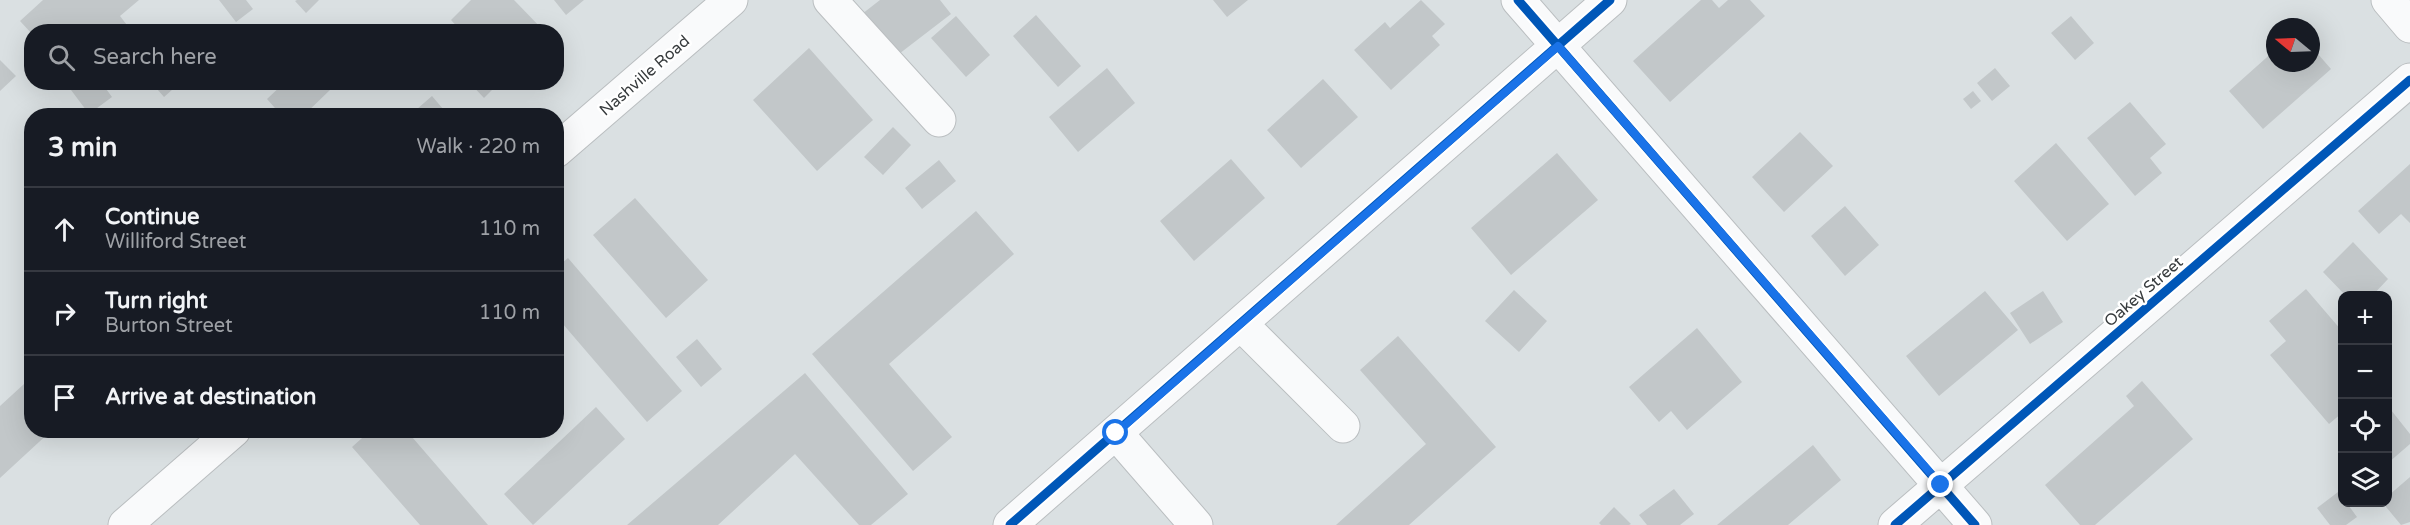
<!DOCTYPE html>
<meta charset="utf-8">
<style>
:root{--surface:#171b24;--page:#20242c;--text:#f1f3f6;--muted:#9ea1a6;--line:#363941}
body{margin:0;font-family:"Varela Round",sans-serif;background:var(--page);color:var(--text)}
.controls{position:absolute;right:18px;bottom:18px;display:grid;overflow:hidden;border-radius:12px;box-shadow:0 6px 24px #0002}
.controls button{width:54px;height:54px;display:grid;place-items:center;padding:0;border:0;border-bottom:2px solid var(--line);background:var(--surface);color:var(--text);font:30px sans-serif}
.compass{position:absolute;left:2266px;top:18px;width:54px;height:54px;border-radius:50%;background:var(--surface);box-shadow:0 6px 24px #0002;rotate:289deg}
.stop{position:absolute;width:18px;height:18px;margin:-14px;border:4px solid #1a73e8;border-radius:50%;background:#fff}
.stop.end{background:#1a73e8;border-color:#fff;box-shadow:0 2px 6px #0008}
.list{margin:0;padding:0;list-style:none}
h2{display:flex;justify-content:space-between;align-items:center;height:78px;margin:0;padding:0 24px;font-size:26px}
h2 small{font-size:20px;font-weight:400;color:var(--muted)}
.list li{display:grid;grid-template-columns:39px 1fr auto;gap:18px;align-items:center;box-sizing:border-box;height:84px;padding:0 24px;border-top:2px solid var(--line)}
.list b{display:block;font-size:22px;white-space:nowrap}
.list p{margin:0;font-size:20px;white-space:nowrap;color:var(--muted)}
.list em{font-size:20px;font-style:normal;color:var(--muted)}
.icon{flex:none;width:33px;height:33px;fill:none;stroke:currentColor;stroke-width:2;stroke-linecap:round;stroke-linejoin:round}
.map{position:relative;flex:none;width:2410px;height:525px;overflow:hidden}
.search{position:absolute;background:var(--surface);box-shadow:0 6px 24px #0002;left:24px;top:24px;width:540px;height:66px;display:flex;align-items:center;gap:15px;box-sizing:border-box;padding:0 21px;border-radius:24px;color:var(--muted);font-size:22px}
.panel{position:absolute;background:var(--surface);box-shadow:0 6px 24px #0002;left:24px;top:108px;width:540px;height:330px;border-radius:24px}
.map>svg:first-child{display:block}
.building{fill:#c2c7c9}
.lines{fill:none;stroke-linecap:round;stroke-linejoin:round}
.minor-casing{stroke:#babec0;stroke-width:35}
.major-casing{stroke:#babec0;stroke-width:35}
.minor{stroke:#f9fafb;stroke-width:33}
.major{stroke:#f9fafb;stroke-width:33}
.cycleway-casing{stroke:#fff;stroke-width:13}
.cycleway{stroke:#0057b8;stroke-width:9}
.route{stroke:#1a73e8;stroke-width:8}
.labels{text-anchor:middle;stroke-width:5;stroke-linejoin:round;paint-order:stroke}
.street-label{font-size:16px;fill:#373b3d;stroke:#fff}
</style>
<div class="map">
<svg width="2410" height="525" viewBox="0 0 2410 525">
<rect width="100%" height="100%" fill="#dae0e2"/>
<!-- building -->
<path class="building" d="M43,0H139L120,16L130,29L127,32H83L81,29L78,32H32V34L20,21Z
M219,0H246L253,9L236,22Z
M297,0H319L306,13L295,1Z
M471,0H514L545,32H462L451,20Z
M554,0H584L566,15Z
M880,0H940L951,14L895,57L862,14Z
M1213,0H1248L1227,17Z
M1421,0L1445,24L1432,36L1440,45L1391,90L1354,50L1385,22L1390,28Z
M1701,0H1712L1719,8L1728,0H1750L1765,16L1670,102L1633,61Z
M1036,15L1081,66L1058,87L1013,36Z
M956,16L990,55L966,77L931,38Z
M2071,16L2094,43L2075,60L2051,33Z
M2311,46L2331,69L2263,129L2229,91L2275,50V63H2311Z
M809,48L873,120L817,171L753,100Z
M0,60L16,76L0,91Z
M1107,68L1135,103L1078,152L1049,117Z
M1995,68L2010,86L1992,101L1977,83Z
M1323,79L1358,117L1301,168L1267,130Z
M65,82H101L112,97L89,114Z
M151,82H181L164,97Z
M285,82H323L330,90L303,116H282L267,99Z
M469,82H500L484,98Z
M1973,91L1981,101L1971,109L1963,99Z
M432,96L449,116H409Z
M2130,102L2166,144L2150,158L2162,173L2135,196L2087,138Z
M893,127L911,145L883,175L864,157Z
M1800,132L1833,166L1784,212L1752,177Z
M2056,143L2109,204L2067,241L2014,181Z
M1557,153L1598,200L1511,275L1471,228Z
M1231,159L1265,198L1194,261L1160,221Z
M939,160L956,181L922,209L905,188Z
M2410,164V223L2401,214L2379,234L2358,211Z
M635,198L708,280L666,318L593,235Z
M1845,206L1879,245L1845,276L1811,236Z
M976,211L1014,254L889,364L952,437L913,471L812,354Z
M2353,242L2388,279L2372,296H2346L2323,272Z
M568,258L682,391L647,422L556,316V268Z
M2306,289L2342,331V413L2329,424L2270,355L2286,341L2269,321Z
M1514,290L1547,321L1519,352L1485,321Z
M1985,291L2018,330L1939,396L1906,356Z
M2043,291L2063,322L2030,344L2010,313Z
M1697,328L1742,382L1687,430L1671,411L1659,422L1629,387Z
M1398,336L1496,447L1409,525H1336L1426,444L1360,370Z
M697,339L722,369L701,387L676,357Z
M805,373L908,494L871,525H859L795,454L718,525H627Z
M2142,381L2193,439L2095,525H2080L2045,485L2134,406L2126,396Z
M24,384L32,392V430H52L0,478V406Z
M596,407L625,439L533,525L504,494Z
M2391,410L2410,434V444L2388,463V413Z
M371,430H406L488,525H420L352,447Z
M1813,445L1841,480L1788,525H1717Z
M2410,477V522L2401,525L2382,502H2388V496Z
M1674,489L1694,514L1680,525H1647L1639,515Z
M2338,492L2342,498V502H2346L2357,517L2346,525H2330L2317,508Z
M1614,507L1631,524L1629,525H1601L1599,523Z"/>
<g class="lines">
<defs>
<path id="minor" d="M830,0L939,120
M1518,0L1975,525
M2388,0L2410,26
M1241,324L1343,426
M1116,433L1196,525
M1010,525L1610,0
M1895,525L2410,80"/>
<path id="major" d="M556,151L731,0
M125,525L234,430"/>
</defs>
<!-- minor casing -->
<use href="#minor" class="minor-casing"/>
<!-- major casing -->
<use href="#major" class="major-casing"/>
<!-- minor -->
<use href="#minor" class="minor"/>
<!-- major -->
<use href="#major" class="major"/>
<defs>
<path id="cycleway" d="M1518,0L1975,525
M1010,525L1610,0
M1895,525L2410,80"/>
</defs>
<!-- cycleway casing -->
<use href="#cycleway" class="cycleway-casing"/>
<!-- cycleway -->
<use href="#cycleway" class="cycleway"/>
</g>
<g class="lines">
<!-- route -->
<path class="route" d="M1116,433L1558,46L1941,485"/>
</g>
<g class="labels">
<!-- street labels -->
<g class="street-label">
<text transform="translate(644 75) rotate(-41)" y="6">Nashville Road</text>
<text transform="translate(2143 291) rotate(-41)" y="6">Oakey Street</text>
</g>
</g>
</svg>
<div class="controls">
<button>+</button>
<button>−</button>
<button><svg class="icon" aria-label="locate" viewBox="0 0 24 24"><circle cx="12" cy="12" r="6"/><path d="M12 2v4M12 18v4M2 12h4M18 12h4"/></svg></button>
<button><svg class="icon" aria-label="layers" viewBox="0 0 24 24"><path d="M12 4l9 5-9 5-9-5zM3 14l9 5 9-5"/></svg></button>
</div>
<svg class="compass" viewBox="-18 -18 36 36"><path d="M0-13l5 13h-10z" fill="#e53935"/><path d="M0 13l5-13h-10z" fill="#9ea1a6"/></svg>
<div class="stop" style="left:1116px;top:433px"></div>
<div class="stop end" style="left:1941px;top:485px"></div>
<div class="search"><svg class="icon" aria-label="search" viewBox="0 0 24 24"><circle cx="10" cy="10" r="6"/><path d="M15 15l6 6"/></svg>Search here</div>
<section class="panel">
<h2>3 min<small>Walk · 220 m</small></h2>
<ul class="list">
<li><svg class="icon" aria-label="ahead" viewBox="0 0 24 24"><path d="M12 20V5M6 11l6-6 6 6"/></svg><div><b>Continue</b><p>Williford Street</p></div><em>110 m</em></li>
<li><svg class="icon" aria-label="right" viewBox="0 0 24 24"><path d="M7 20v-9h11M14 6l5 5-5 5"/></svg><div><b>Turn right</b><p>Burton Street</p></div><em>110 m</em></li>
<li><svg class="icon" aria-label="arrive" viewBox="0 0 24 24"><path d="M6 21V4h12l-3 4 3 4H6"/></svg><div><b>Arrive at destination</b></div></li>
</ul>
</section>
</div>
